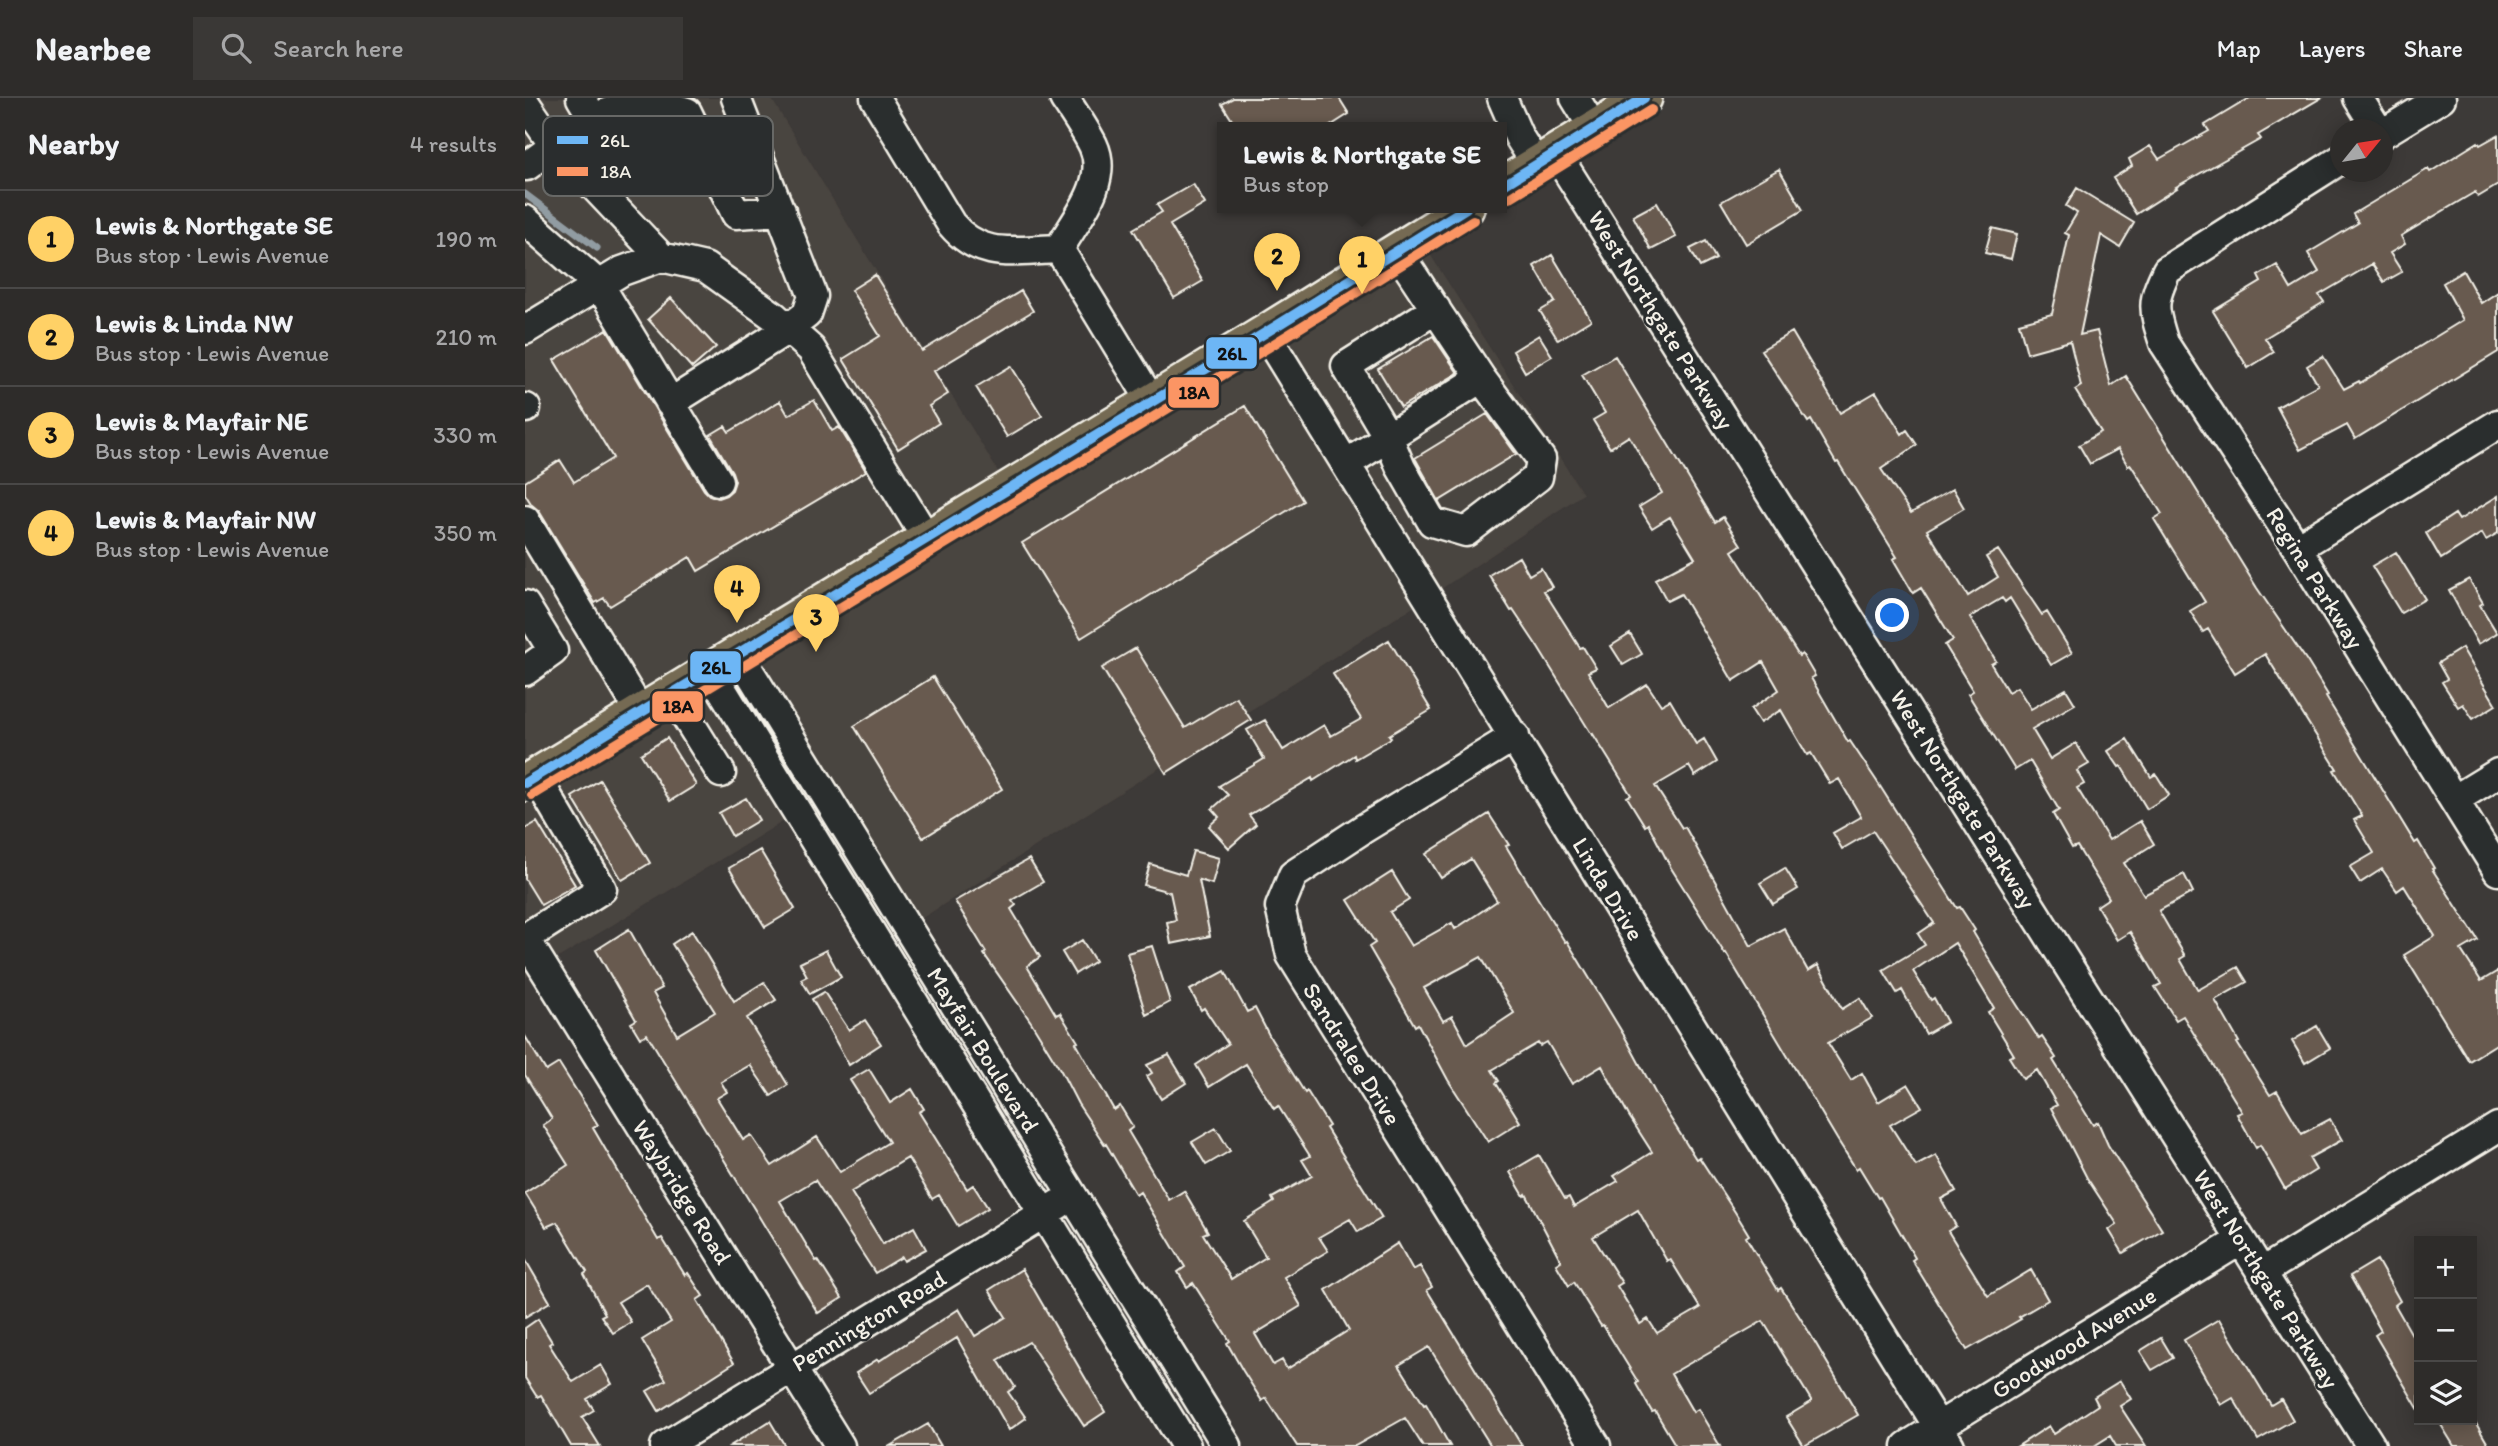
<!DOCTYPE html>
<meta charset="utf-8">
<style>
:root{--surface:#2e2c2a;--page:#3a3836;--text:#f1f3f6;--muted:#a7a7a8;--line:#494847;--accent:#ffd166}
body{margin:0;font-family:Itim,sans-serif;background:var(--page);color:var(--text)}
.controls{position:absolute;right:21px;bottom:21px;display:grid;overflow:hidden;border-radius:0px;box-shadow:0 4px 18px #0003}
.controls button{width:63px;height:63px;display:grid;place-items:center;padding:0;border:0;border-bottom:2px solid var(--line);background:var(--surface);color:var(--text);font:35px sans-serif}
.compass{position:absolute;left:1805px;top:21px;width:63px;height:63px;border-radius:50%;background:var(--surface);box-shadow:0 4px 18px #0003;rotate:60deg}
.you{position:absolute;left:1368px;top:518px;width:24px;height:24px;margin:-18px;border:5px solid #fff;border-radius:50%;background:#1a73e8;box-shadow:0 0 0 10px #1a73e833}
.badge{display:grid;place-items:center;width:46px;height:46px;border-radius:50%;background:var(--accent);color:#111;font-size:23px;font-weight:700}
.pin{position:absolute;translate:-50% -58px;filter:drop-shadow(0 2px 4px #0008)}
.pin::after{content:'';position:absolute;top:37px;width:24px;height:21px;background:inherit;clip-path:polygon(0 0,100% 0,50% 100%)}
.popup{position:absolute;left:692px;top:24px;width:290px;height:91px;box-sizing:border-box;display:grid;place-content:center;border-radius:0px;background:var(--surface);filter:drop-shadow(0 2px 5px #0005);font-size:23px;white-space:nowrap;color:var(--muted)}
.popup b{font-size:26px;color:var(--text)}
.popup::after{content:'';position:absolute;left:50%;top:100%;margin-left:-14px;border:14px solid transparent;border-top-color:var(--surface)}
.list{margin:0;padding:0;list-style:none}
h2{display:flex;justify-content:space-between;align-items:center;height:91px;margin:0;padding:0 28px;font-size:30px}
h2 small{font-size:23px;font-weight:400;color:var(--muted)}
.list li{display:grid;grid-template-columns:46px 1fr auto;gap:21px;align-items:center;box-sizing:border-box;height:98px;padding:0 28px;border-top:2px solid var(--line)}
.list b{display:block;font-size:26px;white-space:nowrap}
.list p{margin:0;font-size:23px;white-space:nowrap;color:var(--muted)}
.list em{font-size:23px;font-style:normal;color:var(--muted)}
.icon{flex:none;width:38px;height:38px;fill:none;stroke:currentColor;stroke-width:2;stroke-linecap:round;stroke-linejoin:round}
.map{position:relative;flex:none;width:1973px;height:1348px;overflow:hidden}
header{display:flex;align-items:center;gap:42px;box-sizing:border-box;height:98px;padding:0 35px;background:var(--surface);border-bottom:2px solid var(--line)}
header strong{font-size:33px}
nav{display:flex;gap:38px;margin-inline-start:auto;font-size:24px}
.search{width:490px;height:63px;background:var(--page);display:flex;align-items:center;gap:18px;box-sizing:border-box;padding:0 24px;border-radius:0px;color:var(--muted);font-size:26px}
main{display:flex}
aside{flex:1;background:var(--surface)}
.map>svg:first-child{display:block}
.built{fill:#4a443f}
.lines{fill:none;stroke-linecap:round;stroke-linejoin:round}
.stream{stroke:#919ca2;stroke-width:7}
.building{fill:#685a4f;stroke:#f4f1e8;stroke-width:2;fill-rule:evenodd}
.minor-casing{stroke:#f4f1e8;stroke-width:33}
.major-casing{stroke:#f4f1e8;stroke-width:40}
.minor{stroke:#2a2d2e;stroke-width:28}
.major{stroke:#746b52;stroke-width:35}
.bus-1-casing{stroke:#2a2d2e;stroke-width:16}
.bus-2-casing{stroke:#2a2d2e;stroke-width:16}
.bus-1{stroke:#6db6f5;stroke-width:10}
.bus-2{stroke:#fb9564;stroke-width:10}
.labels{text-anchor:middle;stroke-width:5;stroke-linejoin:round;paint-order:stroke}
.street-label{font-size:24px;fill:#f4f1e8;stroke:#2a2d2e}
.key{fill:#2a2d2e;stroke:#676866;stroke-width:2}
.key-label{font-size:19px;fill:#f4f1e8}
.line-badge{stroke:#2a2d2e;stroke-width:2.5}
.pale-badge-label{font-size:19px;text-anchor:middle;font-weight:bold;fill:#111}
</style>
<header>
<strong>Nearbee</strong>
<div class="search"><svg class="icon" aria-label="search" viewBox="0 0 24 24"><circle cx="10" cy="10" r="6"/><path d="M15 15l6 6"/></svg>Search here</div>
<nav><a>Map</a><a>Layers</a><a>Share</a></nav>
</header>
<main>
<aside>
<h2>Nearby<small>4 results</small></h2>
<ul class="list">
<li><span class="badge">1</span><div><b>Lewis &amp; Northgate SE</b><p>Bus stop · Lewis Avenue</p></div><em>190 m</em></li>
<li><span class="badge">2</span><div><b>Lewis &amp; Linda NW</b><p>Bus stop · Lewis Avenue</p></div><em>210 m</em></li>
<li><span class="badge">3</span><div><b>Lewis &amp; Mayfair NE</b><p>Bus stop · Lewis Avenue</p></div><em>330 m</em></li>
<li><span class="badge">4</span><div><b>Lewis &amp; Mayfair NW</b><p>Bus stop · Lewis Avenue</p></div><em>350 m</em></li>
</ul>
</aside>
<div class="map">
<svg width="1973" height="1348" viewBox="0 0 1973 1348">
<rect width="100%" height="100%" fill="#3d3a38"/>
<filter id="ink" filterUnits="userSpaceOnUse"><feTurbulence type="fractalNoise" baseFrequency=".0143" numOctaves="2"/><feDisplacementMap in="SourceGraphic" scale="14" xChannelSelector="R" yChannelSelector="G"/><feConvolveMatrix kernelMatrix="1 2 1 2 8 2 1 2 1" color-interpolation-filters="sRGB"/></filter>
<g filter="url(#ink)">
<!-- built -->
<path class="built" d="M0,0H246L483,390L894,139L1058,396L904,499L353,848L272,715L0,880Z"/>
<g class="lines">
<!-- stream -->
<path class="stream" d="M0,96L72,150"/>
</g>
<!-- building -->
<path class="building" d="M708,0H814L824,16L802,30H712L697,6Z
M1725,0H1796L1733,37L1736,41L1651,89L1652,90L1611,116L1588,80L1607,68L1604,61L1625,48L1634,61L1684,33L1680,27Z
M1973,37V87L1953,99L1950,94L1876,138L1880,146L1865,155L1877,174L1859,184L1847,166L1794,197L1799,204L1740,240L1749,254L1723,270L1688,213L1736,184L1733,178L1752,167L1766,191L1794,174L1783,155L1833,125L1828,116L1903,71L1905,74L1953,44L1955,47Z
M1254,71L1278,112L1221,146L1196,104Z
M668,86L680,106L645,127L678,183L649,200L608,131L637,114L632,107Z
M1552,90L1609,125L1595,149L1576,137L1555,237L1572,233L1586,288L1601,278L1732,490L1782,563L1803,597L1801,599L1890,745L1893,743L1909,770L1907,771L1953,842L1936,852L1956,883L1973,873V945L1944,963L1879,857L1910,838L1879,788L1872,793L1857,771L1835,785L1825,769L1849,755L1829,722L1837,718L1809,672L1812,671L1740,556L1710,575L1683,531L1678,534L1665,513L1680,504L1629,421L1637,416L1606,367L1603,368L1593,351L1565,366L1554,347L1576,334L1550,292L1556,288L1545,243L1502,255L1494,225L1527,216L1544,137L1540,135L1552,115L1541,108Z
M1132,105L1151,139L1126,152L1108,118Z
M1467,130L1492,136L1486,161L1460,155Z
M1181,143L1191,161L1175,169L1165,151Z
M1027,157L1066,222L1033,242L1015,213L1030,204L1009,168Z
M1938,173L1956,205L1973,194V254L1830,341L1822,327L1775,352L1752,309L1793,287L1782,268L1798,258L1819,291L1834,283L1835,285L1938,222L1918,185Z
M350,177L397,253L496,193L508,213L409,273L423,296L404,308L414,325L373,351L318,261L355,238L326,192Z
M146,200L191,249L167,270L123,221Z
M82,231L179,392L184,397L193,400L201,397L207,392L210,383L207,374L185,337L200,328L204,334L255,303L263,317L289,302L307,333L314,329L341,373L173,473L165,459L85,508L79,500L70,505L14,413L7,407L0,396V384L35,362L49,384L88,360L29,262Z
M1267,234L1315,315L1351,294L1377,336L1382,332L1392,347L1356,371L1386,415L1428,391L1439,410L1402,432L1443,498L1473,479L1461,459L1473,452L1517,517L1522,514L1547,555L1526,567L1485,500L1480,504L1477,500L1445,519L1471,563L1466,566L1483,594L1492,589L1506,611L1541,591L1550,606L1507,631L1525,661L1551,645L1564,666L1552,673L1559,686L1552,690L1584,742L1615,723L1629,746L1599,765L1619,797L1659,776L1668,794L1634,813L1660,858L1655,861L1673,892L1713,869L1722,884L1690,902L1714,944L1712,945L1745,997L1752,993L1777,1036L1805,1021L1817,1042L1784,1060L1791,1072L1760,1091L1735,1047L1731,1050L1712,1016L1717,1014L1658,918L1651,922L1630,889L1636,886L1605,834L1592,842L1572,808L1584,800L1552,748L1547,750L1528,716L1534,712L1505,663L1490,672L1443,596L1448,593L1420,547L1428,542L1396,490L1388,495L1368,461L1372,459L1313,364L1311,365L1286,322L1283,324L1236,252Z
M1014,237L1027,258L1000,274L988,253Z
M908,238L933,275L876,309L853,271Z
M1090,258L1190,424L1198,419L1216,447L1207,453L1274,558L1277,556L1290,578L1286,580L1323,644L1325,643L1353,685L1432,810L1435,809L1450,832L1448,834L1487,899L1514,941L1517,939L1531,960L1528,962L1568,1027L1573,1024L1583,1047L1637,1132L1598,1155L1584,1132L1592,1126L1562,1080L1526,1010L1532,1007L1512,972L1498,981L1484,959L1489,957L1463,914L1469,910L1430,845L1388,873L1406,902L1409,900L1422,924L1401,936L1377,892L1372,895L1358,872L1400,847L1393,836L1409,825L1348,733L1317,751L1308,735L1336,719L1314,681L1305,686L1286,655L1282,657L1256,612L1235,625L1226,611L1254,592L1238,564L1208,583L1156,496L1142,503L1130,481L1170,460L1145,419L1127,430L1114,409L1137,395L1104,338L1085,350L1068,322L1080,315L1057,277Z
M486,268L517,318L482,339L451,289Z
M720,308L778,403L556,540L497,445Z
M962,316L991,356L914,403L890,360Z
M1973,398V435L1961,442L1957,435L1916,461L1901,435L1930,416L1934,422Z
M1871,454L1900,501L1876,515L1847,468Z
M994,459L1004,477L1016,470L1027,489L1019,493L1055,550L1058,549L1071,570L1063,574L1084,610L1122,586L1136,607L1145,602L1171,646L1179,641L1192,664L1170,678L1164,668L1130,688L1157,730L1160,729L1226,848L1259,830L1283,873L1293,867L1317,911L1335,900L1347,920L1303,945L1326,982L1337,975L1353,1004L1383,986L1397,1009L1365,1027L1391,1068L1411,1057L1431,1093L1416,1101L1431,1128L1423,1133L1463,1198L1506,1172L1523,1202L1494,1219L1496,1221L1442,1252L1387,1162L1390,1160L1355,1099L1353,1100L1334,1069L1331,1071L1312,1041L1201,855L1200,856L1146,770L1123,726L1120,728L1102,699L1106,697L1068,636L1067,637L1012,548L988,512L986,513L964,477Z
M1944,481L1958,505L1955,507L1972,535L1953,546L1924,492Z
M1105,536L1117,556L1098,567L1086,548Z
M864,542L906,612L864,637L866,640L830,661L829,657L788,683L787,680L724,717L731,726L704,750L684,728L694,719L687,711L703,697L694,688L739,661L722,632L740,622L758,652L799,627L806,638L836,621L808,576Z
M611,550L660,630L711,599L726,622L641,675L577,570Z
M1937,550L1971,607L1948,621L1938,606L1933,609L1917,584L1922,581L1913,565Z
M408,579L477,691L398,740L329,628Z
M142,640L171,687L145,703L116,656Z
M1602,641L1626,679L1631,676L1644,697L1622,711L1596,668L1594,669L1583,653Z
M75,682L125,765L97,782L47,699Z
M221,700L234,722L207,738L194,715Z
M964,716L984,747L981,748L1002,783L1040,844L1042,843L1100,939L1134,1002L1171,1061L1174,1059L1210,1114L1224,1137L1221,1139L1253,1192L1256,1190L1281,1229L1333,1317L1279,1348L1261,1319L1286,1304V1302L1238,1223L1146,1276L1168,1314L1173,1311L1195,1348H1151L1130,1313L1127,1314L1111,1286L1113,1284L1078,1227L1076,1228L1049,1184L1044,1188L1031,1166L1036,1163L1001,1096L999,1098L985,1074L1014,1057L1040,1101L1044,1099L1049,1109L1093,1083L1089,1078L1127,1054L1104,1018L1077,968L1047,986L1022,944L1015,948L1013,945L967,972L974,983L971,985L995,1024L963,1044L923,982L893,926L890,928L844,849L850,845L823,802L867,774L884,802L865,814L886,848L927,825L930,831L972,803L946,761L916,780L901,756ZM956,859L989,915L942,946L927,918L918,923L899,890ZM1113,1112L1142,1163L1145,1161L1175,1210L1132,1235L1123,1221L1115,1226L1092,1188L1097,1185L1068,1139Z
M12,724L50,787L16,807L0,781V731Z
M235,752L270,811L240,829L204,770Z
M668,753L694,760L687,786L674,782L685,838L646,846L642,824L651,822L645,794L619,787L625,766L661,777Z
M504,761L518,784L487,802L491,807L486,811L515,859L502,868L531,917L535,915L553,944L551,945L589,1012L595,1008L608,1029L603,1033L644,1102L659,1093L683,1134L678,1136L706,1181L741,1159L719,1123L749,1104L747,1100L787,1078L777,1062L785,1058L753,1008L749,1011L721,966L684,989L671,967L703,946L679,910L676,912L665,892L700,873L722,914L730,910L746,941L780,995L782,993L804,1028L801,1030L857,1120L833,1134L825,1121L794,1139L803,1153L759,1179L776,1208L730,1236L748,1267L757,1262L762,1271L824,1232L801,1192L873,1145L888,1172L895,1168L907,1189L902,1192L997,1348H966L904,1249L874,1267L899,1307L901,1306L925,1348H898L880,1320L830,1348H772L741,1300L737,1303L718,1273L702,1245L705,1243L668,1185L662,1189L653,1174L660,1169L615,1094L611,1097L581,1046L580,1047L553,1006L536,973L506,924L459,856L461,854L430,803Z
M1260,770L1273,791L1248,806L1235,785Z
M104,831L137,890L128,895L152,937L190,914L147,846L167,833L209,903L239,884L251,902L222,920L263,987L246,998L225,967L196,984L202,994L192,1000L218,1042L226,1037L247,1068L292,1039L315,1074L364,1044L325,982L344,971L365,1005L387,991L399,1011L394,1014L442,1091L448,1087L463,1110L433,1128L414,1097L407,1101L383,1060L326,1094L358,1146L389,1129L401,1151L379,1163L377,1159L350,1175L290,1082L255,1103L291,1163L293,1162L317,1200L293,1215L122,936L115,940L106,925L111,922L71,852Z
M557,842L570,863L550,876L537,854Z
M627,848L645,904L621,917L602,855Z
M301,852L316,879L285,896L276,881L282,878L275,865Z
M299,894L324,932L340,922L356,946L324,967L287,901Z
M1792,928L1805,950L1780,965L1767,943Z
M0,938L21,973L34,965L73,1027L68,1030L133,1142L137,1140L160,1177L163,1175L178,1198L172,1202L209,1265L134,1313L122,1293L141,1282L117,1242L146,1224L122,1186L93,1204L106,1224L88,1235L76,1218L80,1216L59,1176L62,1174L32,1124L21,1129L0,1095L43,1067L18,1027L27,1021L0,977Z
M644,957L661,985L636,1001L622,978L627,975L622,967Z
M691,1030L705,1053L681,1067L667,1044Z
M0,1161L25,1204L0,1219Z
M1852,1162L1875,1203L1870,1207L1894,1249V1312L1850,1237L1856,1233L1825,1178Z
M497,1171L580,1314L559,1328L504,1244L473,1262L490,1289L483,1294L501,1320L484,1332L432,1240L344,1295L331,1275L353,1261L354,1263L434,1211L450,1238L481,1219L464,1192Z
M13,1221L27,1244L24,1246L48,1284L76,1267L87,1286L62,1301L69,1312L57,1319L75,1348H46L16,1297L12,1299L0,1280V1230Z
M1694,1221L1746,1307L1756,1301L1768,1322L1733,1342L1708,1300L1696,1307L1659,1242Z
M1636,1240L1648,1260L1627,1272L1615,1253Z
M1595,1283L1606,1301L1595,1308L1621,1348H1591L1585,1338L1569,1348H1493L1524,1328L1529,1336L1573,1307L1569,1299Z
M1913,1322H1949L1964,1348H1929Z
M245,1323L260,1348H205Z
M403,1326L416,1348H365Z"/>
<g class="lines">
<defs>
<path id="minor" d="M56,0L68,20C111,4 118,0 162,14L211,116L256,113
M350,0L426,126C457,163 491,152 534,151
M977,0L994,39L1011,66
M1050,0L1069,31
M1833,0L1853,32
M0,5L26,43L136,159
M1857,36L1916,0
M1030,54L1846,1348
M1815,62L1642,172C1626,205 1628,211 1639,245L1772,450L1973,773
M0,66L2,68L68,20
M0,122L75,188L193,383
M534,151L627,304
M534,151C551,121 585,83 568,47C560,31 549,15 539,0
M911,211L821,268L863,339L876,370L907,424L941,434L1013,379L1016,361L956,280
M0,232L97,173L136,159L180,169L250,219L286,251L402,441
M740,235C970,605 1195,978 1425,1348
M145,305L263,231L282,216L288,198L211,0
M0,310H1
M821,366L956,280L872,153
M0,422L116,615
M1772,450L1973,326
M0,507L28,553L0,573
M213,555L702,1348
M185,572L661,1348
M147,596L196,675
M990,638L838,731L768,777L755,809L766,857L1071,1348
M1929,702L1973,675
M0,840L315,1348
M0,840L77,791L11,679
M1737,1174L1973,1029
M140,1348L534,1106
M1382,1348L1716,1142"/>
<path id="major" d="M977,88L1119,0
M0,685L740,235L941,110"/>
</defs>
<!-- minor casing -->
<use href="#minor" class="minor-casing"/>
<!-- major casing -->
<use href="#major" class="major-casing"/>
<!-- minor -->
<use href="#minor" class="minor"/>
<!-- major -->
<use href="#major" class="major"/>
<defs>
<path id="bus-1" d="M977,88L1119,0
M0,685L740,235L941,110"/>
<path id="bus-2" d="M984,100L1126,12
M7,697L747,247L948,122"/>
</defs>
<!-- bus-1 casing -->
<use href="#bus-1" class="bus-1-casing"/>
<!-- bus-2 casing -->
<use href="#bus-2" class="bus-2-casing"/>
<!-- bus-1 -->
<use href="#bus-1" class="bus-1"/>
<!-- bus-2 -->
<use href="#bus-2" class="bus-2"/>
</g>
</g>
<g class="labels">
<!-- street labels -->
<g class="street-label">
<text transform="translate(1136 222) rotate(58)" y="8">West Northgate Parkway</text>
<text transform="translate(1790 480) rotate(58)" y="8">Regina Parkway</text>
<text transform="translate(1438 701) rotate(58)" y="8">West Northgate Parkway</text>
<text transform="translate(1083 791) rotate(59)" y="8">Linda Drive</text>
<text transform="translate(458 952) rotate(58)" y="8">Mayfair Boulevard</text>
<text transform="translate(827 956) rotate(58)" y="8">Sandralee Drive</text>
<text transform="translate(157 1094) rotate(58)" y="8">Waybridge Road</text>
<text transform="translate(1741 1181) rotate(58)" y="8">West Northgate Parkway</text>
<text transform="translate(344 1223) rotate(-31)" y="8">Pennington Road</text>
<text transform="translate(1549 1245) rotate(-32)" y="8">Goodwood Avenue</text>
</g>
</g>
<!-- legend -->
<rect x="18" y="18" width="230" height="80" rx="10" class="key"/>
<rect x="32" y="38" width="31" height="8" fill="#6db6f5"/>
<rect x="32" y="69" width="31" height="9" fill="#fb9564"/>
<g class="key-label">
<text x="75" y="49">26L</text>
<text x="75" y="80">18A</text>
</g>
<g class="line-badge">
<rect x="680" y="238" width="53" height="34" rx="7" fill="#6db6f5"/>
<rect x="642" y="278" width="53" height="33" rx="7" fill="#fb9564"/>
<rect x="164" y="552" width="53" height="34" rx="7" fill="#6db6f5"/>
<rect x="126" y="592" width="53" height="33" rx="7" fill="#fb9564"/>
</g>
<g class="pale-badge-label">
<text x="707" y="262">26L</text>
<text x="669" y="301">18A</text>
<text x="191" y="576">26L</text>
<text x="153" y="615">18A</text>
</g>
</svg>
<div class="controls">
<button>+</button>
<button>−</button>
<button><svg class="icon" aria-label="layers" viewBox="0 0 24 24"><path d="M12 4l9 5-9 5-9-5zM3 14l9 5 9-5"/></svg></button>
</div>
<svg class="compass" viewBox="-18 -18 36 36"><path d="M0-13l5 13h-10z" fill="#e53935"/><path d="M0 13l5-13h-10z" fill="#a7a7a8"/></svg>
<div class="you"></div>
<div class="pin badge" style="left:837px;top:196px">1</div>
<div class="popup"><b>Lewis &amp; Northgate SE</b>Bus stop</div>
<div class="pin badge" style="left:752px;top:193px">2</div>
<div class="pin badge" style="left:291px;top:554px">3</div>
<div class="pin badge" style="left:212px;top:525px">4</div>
</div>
</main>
